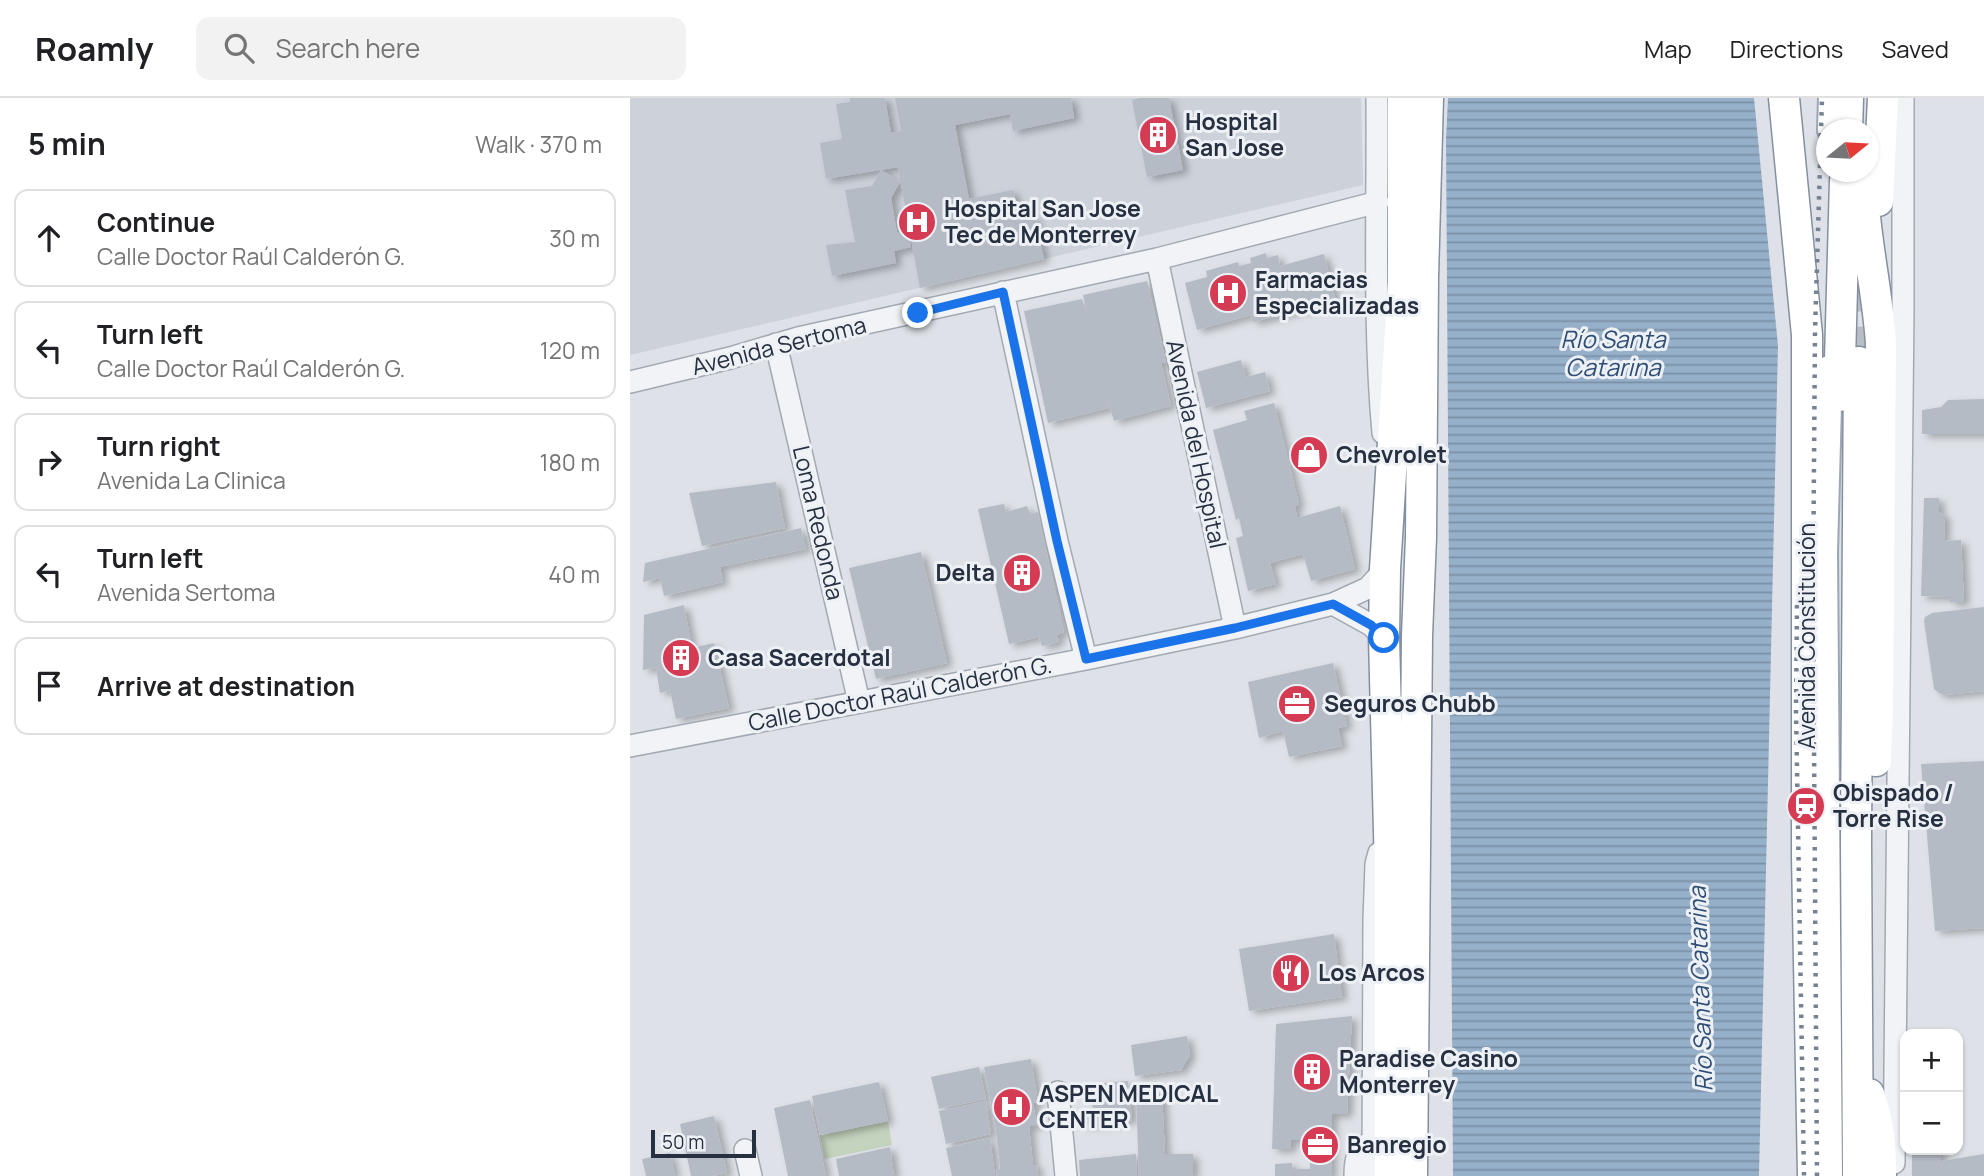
<!DOCTYPE html>
<meta charset="utf-8">
<style>
:root{--surface:#fff;--page:#f2f2f2;--text:#202124;--muted:#757577;--line:#e0e0e0}
body{margin:0;font-family:Manrope,sans-serif;background:var(--page);color:var(--text)}
.controls{position:absolute;right:21px;bottom:21px;display:grid;overflow:hidden;border-radius:14px;box-shadow:0 2px 5px #0004}
.controls button{width:63px;height:63px;display:grid;place-items:center;padding:0;border:0;border-bottom:2px solid var(--line);background:var(--surface);color:var(--text);font:35px sans-serif}
.compass{position:absolute;left:1186px;top:21px;width:63px;height:63px;border-radius:50%;background:var(--surface);box-shadow:0 2px 5px #0004;rotate:72deg}
.scale{position:absolute;left:21px;bottom:18px;width:105px;box-sizing:border-box;padding-left:7px;border:4px solid #263040;border-top:0;font-size:19px;line-height:24px;white-space:nowrap;color:#263040;-webkit-text-stroke:5px #edf1f6;paint-order:stroke}
.stop{position:absolute;width:21px;height:21px;margin:-16px;border:5px solid #1a73e8;border-radius:50%;background:#fff}
.stop.end{background:#1a73e8;border-color:#fff;box-shadow:0 2px 7px #0008}
.list{margin:0;padding:0;list-style:none}
h2{display:flex;justify-content:space-between;align-items:center;height:91px;margin:0;padding:0 28px;font-size:30px}
h2 small{font-size:23px;font-weight:400;color:var(--muted)}
.list li{display:grid;grid-template-columns:46px 1fr auto;gap:21px;align-items:center;box-sizing:border-box;height:98px;margin:0 14px 14px;padding:0 14px;border:2px solid var(--line);border-radius:14px}
.list b{display:block;font-size:26px;white-space:nowrap}
.list p{margin:0;font-size:23px;white-space:nowrap;color:var(--muted)}
.list em{font-size:23px;font-style:normal;color:var(--muted)}
.icon{flex:none;width:38px;height:38px;fill:none;stroke:currentColor;stroke-width:2;stroke-linecap:round;stroke-linejoin:round}
.map{position:relative;flex:none;width:1354px;height:1078px;overflow:hidden}
header{display:flex;align-items:center;gap:42px;box-sizing:border-box;height:98px;padding:0 35px;background:var(--surface);border-bottom:2px solid var(--line)}
header strong{font-size:33px}
nav{display:flex;gap:38px;margin-inline-start:auto;font-size:24px}
.search{width:490px;height:63px;background:var(--page);display:flex;align-items:center;gap:18px;box-sizing:border-box;padding:0 24px;border-radius:14px;color:var(--muted);font-size:26px}
main{display:flex}
aside{flex:1;background:var(--surface)}
.map>svg:first-child{display:block}
.built{fill:#ccd1da}
.grass{fill:#c4d3be}
.water{fill:url(#water-rules)}
.building{fill:#b5bbc5;filter:url(#shadow)}
.lines{fill:none;stroke-linecap:round;stroke-linejoin:round}
.highway-tunnel{stroke:#b9bec6;stroke-width:30;stroke-dasharray:30 15;stroke-linecap:butt}
.minor-casing{stroke:#a3a9b2;stroke-width:24}
.major-casing{stroke:#9ca6b4;stroke-width:30}
.highway-casing{stroke:#848fa0;stroke-width:33}
.minor{stroke:#f1f3f6;stroke-width:21}
.major{stroke:#fff;stroke-width:26}
.highway{stroke:#fff;stroke-width:30}
.rail{stroke:#768192;stroke-width:4.5;stroke-dasharray:3.5 7;stroke-linecap:butt}
.route{stroke:#1a73e8;stroke-width:9}
.labels{text-anchor:middle;stroke-width:6;stroke-linejoin:round;paint-order:stroke}
.poi-label{font-size:23px;font-weight:bold;fill:#263040;stroke:#edf1f6;text-anchor:start}
.street-label{font-size:23px;fill:#263040;stroke:#edf1f6}
.water-label{font-size:24px;font-style:italic;fill:#2e4e75;stroke:#edf1f6}
</style>
<header>
<strong>Roamly</strong>
<div class="search"><svg class="icon" aria-label="search" viewBox="0 0 24 24"><circle cx="10" cy="10" r="6"/><path d="M15 15l6 6"/></svg>Search here</div>
<nav><a>Map</a><a>Directions</a><a>Saved</a></nav>
</header>
<main>
<aside>
<h2>5 min<small>Walk · 370 m</small></h2>
<ul class="list">
<li><svg class="icon" aria-label="ahead" viewBox="0 0 24 24"><path d="M12 20V5M6 11l6-6 6 6"/></svg><div><b>Continue</b><p>Calle Doctor Raúl Calderón G.</p></div><em>30 m</em></li>
<li><svg class="icon" aria-label="left" viewBox="0 0 24 24"><path d="M17 20v-9H6M10 6l-5 5 5 5"/></svg><div><b>Turn left</b><p>Calle Doctor Raúl Calderón G.</p></div><em>120 m</em></li>
<li><svg class="icon" aria-label="right" viewBox="0 0 24 24"><path d="M7 20v-9h11M14 6l5 5-5 5"/></svg><div><b>Turn right</b><p>Avenida La Clinica</p></div><em>180 m</em></li>
<li><svg class="icon" aria-label="left" viewBox="0 0 24 24"><path d="M17 20v-9H6M10 6l-5 5 5 5"/></svg><div><b>Turn left</b><p>Avenida Sertoma</p></div><em>40 m</em></li>
<li><svg class="icon" aria-label="arrive" viewBox="0 0 24 24"><path d="M6 21V4h12l-3 4 3 4H6"/></svg><div><b>Arrive at destination</b></div></li>
</ul>
</aside>
<div class="map">
<svg width="1354" height="1078" viewBox="0 0 1354 1078">
<defs>
<pattern id="water-rules" width="6" height="5" patternUnits="userSpaceOnUse" patternTransform="scale(1.75)"><rect width="6" height="5" fill="#96b0ca"/><path d="M0 2.5h6" fill="none" stroke="#7a90a5"/></pattern>
<filter id="shadow"><feDropShadow dx="5.5" dy="3.5" stdDeviation="3.5" flood-color="#0004"/></filter>
</defs>
<rect width="100%" height="100%" fill="#dee2e8"/>
<!-- built -->
<path class="built" d="M0,0H731L733,87L0,257Z"/>
<!-- grass -->
<path class="grass" d="M258,1023L262,1047L195,1061L190,1037Z"/>
<!-- water -->
<path class="water" d="M818,0H1124L1148,248L1129,1078H823L816,41Z"/>
<!-- building -->
<path class="building" d="M220,0H255L261,35L271,33L265,0H441L444,20L383,33L380,16L325,27L339,101L383,92L389,122L405,119L414,161L290,190L268,69L196,81L190,45L212,41L206,6L220,4Z
M510,0H539L553,72L517,79L502,2Z
M251,72L270,84L261,100L267,135L278,132L281,149L264,153L266,165L202,178L196,147L225,144L215,92L242,88Z
M636,155L637,160L648,157L650,168L694,156L706,203L623,224L621,217L567,232L555,185L577,179L576,173L608,164L609,168L621,165L620,160Z
M517,183L536,264L531,265L541,308L484,323L476,296L479,310L418,325L394,213L452,201L458,220L453,197Z
M611,262L616,279L635,274L640,293L576,310L567,274Z
M1354,301V336H1292V312L1311,309L1318,302Z
M644,305L669,406L665,408L667,420L710,408L725,471L681,483L673,456L640,465L646,486L618,493L606,440L613,438L609,420L606,422L583,332L617,322L614,313Z
M146,384L155,430L72,448L59,395Z
M1294,400H1309V414L1315,418L1314,443L1331,442L1334,504H1320V499L1291,498Z
M374,406L376,414L397,408L400,416L408,414L434,534L427,537L429,544L412,548L409,539L379,546L348,411Z
M171,430L176,451L90,469L93,484L34,498L30,480L13,484L15,465Z
M291,454L317,565L246,581L219,470Z
M54,507L62,550L84,545L99,610L46,621L40,592L30,595L26,570L13,572L14,517Z
M1354,509V593L1314,597L1309,595L1304,591L1294,523L1295,519L1302,515Z
M703,565L717,628L708,630L712,648L659,659L653,633L629,640L618,584Z
M1354,663V830L1305,833L1291,666Z
M704,836L712,899L619,913L609,851Z
M722,918L717,1016H702L701,1078H645V1066L662,1065V1071H680V1042H661V1051H642L646,926Z
M557,938L560,957L551,972L505,978L501,947Z
M401,961L408,1004L403,1005L407,1028H399L403,1067H407L408,1078H367L366,1071H370L366,1032L354,969Z
M349,969L356,1001L309,1011L301,979Z
M498,983L502,1022L453,1027L451,1014L463,1013L460,986Z
M249,984L258,1023L190,1037L182,998Z
M532,995L535,1056H563V1078H509L506,997Z
M180,1002L196,1078H158L144,1010Z
M356,1003L361,1036L316,1046L309,1013Z
M84,1018L97,1075L82,1078H61L50,1026Z
M360,1040L365,1078H322L316,1050Z
M260,1049L264,1078H209L206,1061Z
M1282,1052H1311V1062L1300,1065L1354,1056V1078H1282Z
M40,1055L45,1078H16L12,1061Z
M506,1056L507,1078H450L449,1062Z"/>
<g class="lines">
<!-- highway-tunnel -->
<path class="highway-tunnel" d="M1223,184L1229,264"/>
<defs>
<path id="minor" d="M747,0C748,112 743,224 753,335
M527,161L605,530
M373,194L427,443L456,561
M146,246L229,604
M0,284L100,260L168,240L527,161L748,104
M703,506L741,527L754,540
M0,648L456,561L605,530L703,506L738,490L755,471
M428,994L436,1078
M115,1052L121,1078
M1264,1065L1273,211V0
M725,1078C725,1061 727,1051 743,1043
M743,1078L744,822L746,766L749,755"/>
<path id="major" d="M1201,32L1202,0
M1199,271L1194,454L1199,1078"/>
<path id="highway" d="M1154,0L1177,237V757L1183,1078
M1217,32L1218,0
M1233,74C1232,131 1247,187 1251,245L1248,610L1246,663
M1248,103L1253,0
M1209,298L1215,82
M1239,996C1249,1025 1251,1048 1251,1078
M760,1078V772L754,540L755,471L773,184V0
M782,1078L787,538L791,439L793,179L798,0
M1228,1078L1226,745L1229,264"/>
</defs>
<!-- minor casing -->
<use href="#minor" class="minor-casing"/>
<!-- major casing -->
<use href="#major" class="major-casing"/>
<!-- highway casing -->
<use href="#highway" class="highway-casing"/>
<!-- minor -->
<use href="#minor" class="minor"/>
<!-- major -->
<use href="#major" class="major"/>
<!-- highway -->
<use href="#highway" class="highway"/>
<!-- rail -->
<path class="rail" d="M1167,507L1166,612L1174,1078
M1187,1078L1183,500L1185,234L1192,0"/>
</g>
<g class="lines">
<!-- route -->
<path class="route" d="M288,215L373,194L427,443L456,561L605,530L703,506L741,527L754,540"/>
</g>
<!-- icons -->
<defs>
<symbol id="building-disc" viewBox="-11 -11 22 22"><circle r="9.5" fill="#d53b53" stroke="#edf1f6"/><path d="M-4-6H4V6H1V3H-1V6H-4ZM-2.5-4.3h1.7v1.8h-1.7ZM.8-4.3h1.7v1.8H.8ZM-2.5-1h1.7V.8h-1.7ZM.8-1h1.7V.8H.8Z" fill="#fff"/></symbol>
<symbol id="hospital-disc" viewBox="-11 -11 22 22"><circle r="9.5" fill="#d53b53" stroke="#edf1f6"/><path d="M-5-5h3v3.5h4V-5h3V5h-3V1.5h-4V5h-3Z" fill="#fff"/></symbol>
<symbol id="shop-disc" viewBox="-11 -11 22 22"><circle r="9.5" fill="#d53b53" stroke="#edf1f6"/><path d="M-5-2.5h2.3a2.7 3.5 0 0 1 5.4 0H5L5.5 6h-11ZM-1.5-2.5h3a1.5 2.3 0 0 0-3 0Z" fill="#fff"/></symbol>
<symbol id="office-disc" viewBox="-11 -11 22 22"><circle r="9.5" fill="#d53b53" stroke="#edf1f6"/><path d="M-6-3h4V-5.5h4V-3h4V5H-6ZM-1-4.5V-3h2v-1.5ZM-6 0V1H6V0Z" fill="#fff"/></symbol>
<symbol id="station-disc" viewBox="-11 -11 22 22"><circle r="9.5" fill="#d53b53" stroke="#edf1f6"/><path d="M-3-6H3Q5-6 5-4V2Q5 4 3 4L4.5 6H3L1.5 4h-3L-3 6H-4.5L-3 4Q-5 4-5 2V-4Q-5-6-3-6ZM-3.5-4v3h7v-3ZM-3.5 1v1.5H-2V1ZM2 1v1.5H3.5V1Z" fill="#fff"/></symbol>
<symbol id="restaurant-disc" viewBox="-11 -11 22 22"><circle r="9.5" fill="#d53b53" stroke="#edf1f6"/><path d="M-5-6h1v4h1v-4h1v4h1v-4h1v5L-1.5 .5V6h-2V.5L-5-1ZM5-6V6H3V1.5H1.5Q1.5-4 5-6Z" fill="#fff"/></symbol>
</defs>
<g fill-rule="evenodd">
<use href="#building-disc" x="506" y="15" width="44" height="44"/>
<use href="#hospital-disc" x="265" y="102" width="44" height="44"/>
<use href="#hospital-disc" x="576" y="173" width="44" height="44"/>
<use href="#shop-disc" x="657" y="335" width="44" height="44"/>
<use href="#building-disc" x="370" y="453" width="44" height="44"/>
<use href="#building-disc" x="29" y="538" width="44" height="44"/>
<use href="#office-disc" x="645" y="584" width="44" height="44"/>
<use href="#station-disc" x="1154" y="686" width="44" height="44"/>
<use href="#restaurant-disc" x="639" y="853" width="44" height="44"/>
<use href="#building-disc" x="660" y="952" width="44" height="44"/>
<use href="#hospital-disc" x="360" y="987" width="44" height="44"/>
<use href="#office-disc" x="668" y="1025" width="44" height="44"/>
</g>
<g class="labels">
<!-- poi labels -->
<g class="poi-label">
<text x="555" y="32">Hospital<tspan x="555" dy="26">San Jose</tspan></text>
<text x="314" y="119">Hospital San Jose<tspan x="314" dy="26">Tec de Monterrey</tspan></text>
<text x="625" y="190">Farmacias<tspan x="625" dy="26">Especializadas</tspan></text>
<text x="706" y="365">Chevrolet</text>
<text x="365" y="483" text-anchor="end">Delta</text>
<text x="78" y="568">Casa Sacerdotal</text>
<text x="694" y="614">Seguros Chubb</text>
<text x="1203" y="703">Obispado /<tspan x="1203" dy="26">Torre Rise</tspan></text>
<text x="688" y="883">Los Arcos</text>
<text x="709" y="969">Paradise Casino<tspan x="709" dy="26">Monterrey</tspan></text>
<text x="409" y="1004">ASPEN MEDICAL<tspan x="409" dy="26">CENTER</tspan></text>
<text x="717" y="1055">Banregio</text>
</g>
<!-- street labels -->
<g class="street-label">
<text transform="translate(149 248) rotate(-14)" y="8">Avenida Sertoma</text>
<text transform="translate(566 346) rotate(78)" y="8">Avenida del Hospital</text>
<text transform="translate(188 425) rotate(77)" y="8">Loma Redonda</text>
<text transform="translate(1177 538) rotate(-90)" y="8">Avenida Constitución</text>
<text transform="translate(270 596) rotate(-11)" y="8">Calle Doctor Raúl Calderón G.</text>
</g>
<!-- water labels -->
<g class="water-label">
<text x="983" y="250">Río Santa<tspan x="983" dy="28">Catarina</tspan></text>
<text transform="translate(1071 891) rotate(-92)" y="8">Río Santa Catarina</text>
</g>
</g>
</svg>
<div class="controls">
<button>+</button>
<button>−</button>
</div>
<svg class="compass" viewBox="-18 -18 36 36"><path d="M0-13l5 13h-10z" fill="#e53935"/><path d="M0 13l5-13h-10z" fill="#757577"/></svg>
<div class="scale">50 m</div>
<div class="stop" style="left:754px;top:540px"></div>
<div class="stop end" style="left:288px;top:215px"></div>
</div>
</main>
